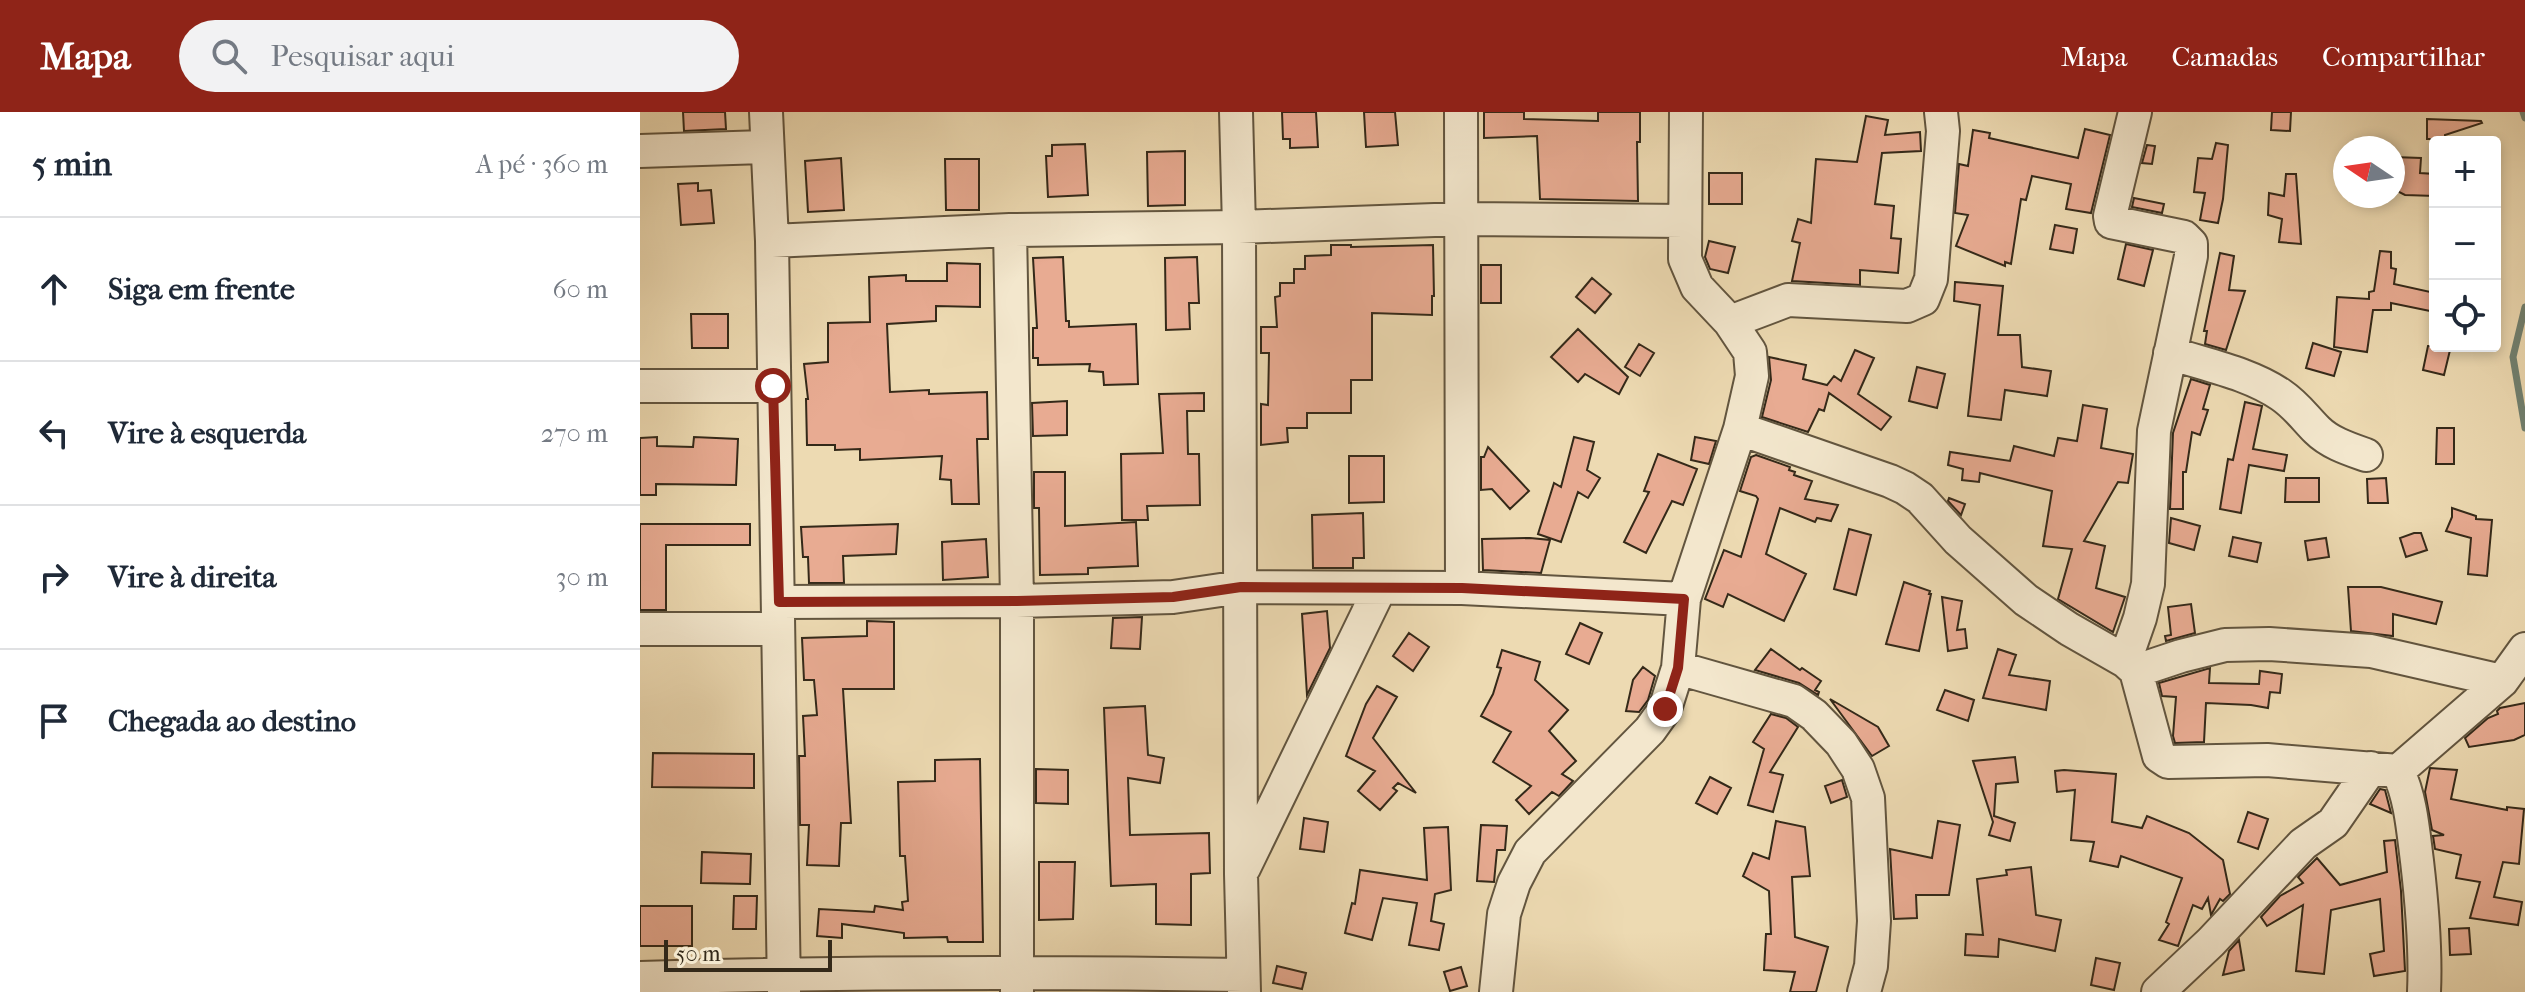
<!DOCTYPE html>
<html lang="pt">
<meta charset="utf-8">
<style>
:root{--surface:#fff;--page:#f2f2f3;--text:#1f2937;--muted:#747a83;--line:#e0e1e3;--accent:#8f2418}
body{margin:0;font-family:"IM FELL French Canon",serif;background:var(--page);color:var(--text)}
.controls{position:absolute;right:24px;top:24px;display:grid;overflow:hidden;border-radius:8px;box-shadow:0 4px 12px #0003}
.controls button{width:72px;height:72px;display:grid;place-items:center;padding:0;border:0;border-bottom:2px solid var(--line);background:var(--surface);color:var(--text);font:40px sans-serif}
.compass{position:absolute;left:1693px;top:24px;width:72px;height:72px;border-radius:50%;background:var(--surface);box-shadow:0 4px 12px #0003;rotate:283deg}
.scale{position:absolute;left:24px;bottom:20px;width:168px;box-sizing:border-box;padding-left:8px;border:4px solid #342919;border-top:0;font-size:22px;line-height:28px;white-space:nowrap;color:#342919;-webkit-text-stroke:6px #f3e7cd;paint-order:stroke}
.stop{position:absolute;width:24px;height:24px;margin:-18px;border:6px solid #8f2418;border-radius:50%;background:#fff}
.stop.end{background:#8f2418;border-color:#fff;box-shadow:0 2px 8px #0008}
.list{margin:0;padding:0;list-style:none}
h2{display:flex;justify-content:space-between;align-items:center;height:104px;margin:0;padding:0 32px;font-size:34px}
h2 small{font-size:26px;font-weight:400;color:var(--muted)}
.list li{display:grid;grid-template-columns:52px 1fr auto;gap:24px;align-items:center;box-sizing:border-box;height:144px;padding:0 32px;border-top:2px solid var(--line)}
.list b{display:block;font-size:30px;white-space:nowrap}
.list em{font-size:26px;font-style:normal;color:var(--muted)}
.icon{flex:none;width:44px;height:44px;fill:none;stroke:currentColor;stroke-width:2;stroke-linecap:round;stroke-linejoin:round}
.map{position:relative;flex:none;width:1885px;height:880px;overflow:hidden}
header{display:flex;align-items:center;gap:48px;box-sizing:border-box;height:112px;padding:0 40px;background:var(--accent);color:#fff}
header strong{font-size:38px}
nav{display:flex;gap:44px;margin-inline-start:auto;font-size:28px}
.search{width:560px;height:72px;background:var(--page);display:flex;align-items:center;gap:20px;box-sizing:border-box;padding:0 28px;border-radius:44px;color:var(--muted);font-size:30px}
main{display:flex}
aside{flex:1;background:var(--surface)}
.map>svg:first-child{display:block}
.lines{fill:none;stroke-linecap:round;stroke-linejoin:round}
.stream{stroke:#718171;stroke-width:7}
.building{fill:#e8ab92;stroke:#342919;stroke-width:2}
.minor-casing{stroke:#62553f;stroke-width:36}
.minor{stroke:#f3e7cd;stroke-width:32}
.route{stroke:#8f2418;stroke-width:10}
</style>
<header>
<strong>Mapa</strong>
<div class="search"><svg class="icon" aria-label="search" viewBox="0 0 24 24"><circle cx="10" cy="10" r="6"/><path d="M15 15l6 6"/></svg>Pesquisar aqui</div>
<nav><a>Mapa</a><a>Camadas</a><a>Compartilhar</a></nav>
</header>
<main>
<aside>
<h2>5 min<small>A pé · 360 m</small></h2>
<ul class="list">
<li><svg class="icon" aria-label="ahead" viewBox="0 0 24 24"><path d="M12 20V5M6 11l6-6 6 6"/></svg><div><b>Siga em frente</b></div><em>60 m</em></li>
<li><svg class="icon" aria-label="left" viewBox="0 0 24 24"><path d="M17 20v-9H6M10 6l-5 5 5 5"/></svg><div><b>Vire à esquerda</b></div><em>270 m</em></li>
<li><svg class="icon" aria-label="right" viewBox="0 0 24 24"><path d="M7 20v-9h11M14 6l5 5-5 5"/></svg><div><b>Vire à direita</b></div><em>30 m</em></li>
<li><svg class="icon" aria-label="arrive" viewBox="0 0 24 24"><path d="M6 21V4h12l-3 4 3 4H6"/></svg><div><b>Chegada ao destino</b></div></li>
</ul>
</aside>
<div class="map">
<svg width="1885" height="880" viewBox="0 0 1885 880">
<rect width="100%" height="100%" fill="#eddab2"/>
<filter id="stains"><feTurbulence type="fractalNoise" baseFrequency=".0025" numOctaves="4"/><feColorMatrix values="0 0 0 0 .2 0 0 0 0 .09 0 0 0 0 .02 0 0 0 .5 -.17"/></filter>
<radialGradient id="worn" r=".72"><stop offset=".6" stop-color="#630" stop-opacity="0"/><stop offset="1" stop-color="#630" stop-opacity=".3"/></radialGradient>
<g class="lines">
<!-- stream -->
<path class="stream" d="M1883,0L1885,6
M1885,195L1873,245L1885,316"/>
</g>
<!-- building -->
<path class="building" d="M43,0H85L86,17L44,19Z
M642,0H676L678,35L650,36V27H643Z
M724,0H755L758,33L726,35Z
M844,0H884V7L958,9V0H1000V30H997L998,89L900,87L897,24L844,26Z
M1632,0H1651L1650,19L1631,18Z
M1226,4L1248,8L1245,23L1280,20L1281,39L1242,41L1235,92L1254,94L1251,126L1261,127L1258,161L1220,158V173L1152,169L1160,131L1152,129L1158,107L1171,111L1176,47L1217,50Z
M1787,7L1841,9L1842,11L1805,23V27H1787Z
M1445,17L1470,23L1451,101L1426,97L1431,72L1392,64L1386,88L1381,87L1371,152L1365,150V154L1316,134L1328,103L1315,101L1319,52L1328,54L1333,18L1350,21L1349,26L1438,46Z
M1576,31L1588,33L1583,87L1578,111L1560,108L1565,81L1554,80L1558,46L1572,47Z
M445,32L448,83L408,85L406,44H412V33Z
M1507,33L1515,34L1512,52L1502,51Z
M545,39V93L508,94L507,40Z
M1753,45L1781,46L1780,61L1795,62V84L1765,83L1753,77Z
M201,46L204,98L168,100L165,49Z
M305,47H339V98H306Z
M1069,61H1102V92H1069Z
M1646,62H1656L1661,132L1639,130L1642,107L1628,103L1629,81L1644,84Z
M58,71V79L71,78L74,111L41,113L38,72Z
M1494,86L1524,92L1522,101L1492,95Z
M1415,113L1437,117L1433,141L1410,137Z
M1069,129L1095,135L1088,161L1070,157L1065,145Z
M1486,132L1513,138L1504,174L1478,167Z
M691,133H711V135L793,133L794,184H792V203L732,201V268H711V301H667V316H647L648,330L621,333V292L628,293L629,241H621V215H637L635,185L640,184V171H654V157H665V144L691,143Z
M1740,139L1751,140V156L1756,157L1754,172L1795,181V200L1751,191V198H1733L1727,240L1694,235L1697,185L1729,187V180L1734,179Z
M1580,141L1594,144L1589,178L1605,179L1586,238L1565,232L1567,219H1564Z
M423,145L426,209H429V215L496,212L498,272L464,273L463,260L449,259L450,252L398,253V246H393V216H397L393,146Z
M557,145L559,191H549L550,217L526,218L525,146Z
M307,151L340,152V195L296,194V209L247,212L250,280L289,278V282L347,280L348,327H337L339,392H312L311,368L300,367L302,344L220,348V337L195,338V333H167L166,287H168L164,252L188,250V211L230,210L229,165L266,163V169H307Z
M841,153H861V191H841Z
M952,166L971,182L955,201L936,185Z
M1315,170L1363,174L1358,223H1380L1382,255L1411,259L1407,284L1365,278L1361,308L1328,304L1340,193L1314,189Z
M51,202H88V236H52Z
M938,217L988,265L979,282L945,262L938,270L911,245Z
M1673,231L1701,240L1694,264L1666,256Z
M999,232L1014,241L1000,264L985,255Z
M1788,234H1811L1804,263L1783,258Z
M1215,238L1234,246L1218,282L1251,305L1241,318L1189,281L1184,299L1179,297L1168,320L1122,305L1131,268L1129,245L1166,253L1163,267L1187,273L1194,264L1201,269Z
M1277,255L1305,262L1297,296L1269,289Z
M1551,267L1570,273L1563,297L1568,298L1560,323L1552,320L1546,360H1543V397H1530L1533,321Z
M564,281V299H547L548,342H559L560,393L507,394L508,408H482L481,342L523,341L519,282Z
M427,289V323L393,324L392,291Z
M1605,290L1622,294L1613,337L1647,343L1644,359L1609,353L1601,401L1580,397L1588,347L1593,348Z
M1443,293L1467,297L1461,336L1493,342L1488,371L1478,370L1444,429L1465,434L1456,476L1485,485L1473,520L1418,487L1432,437L1403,434L1412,379L1340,361L1339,370L1322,368L1323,357L1308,353L1310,340L1370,349L1374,334L1414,344L1418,326L1437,329Z
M1797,316H1814V352H1796Z
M17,325V334L53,335L54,325L98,327L96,373L16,372V383H0V326Z
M934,325L954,330L947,358L960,366L948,386L938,380L921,430L898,422L914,371L921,375Z
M1055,325L1076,329L1069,352L1051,348Z
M848,335L889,379L870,397L852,377L841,378V345H844Z
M1018,342L1057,357L1043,393L1032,389L1006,441L984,430L1009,380L1004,379Z
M1116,343L1150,355L1149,358L1155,360L1154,363L1172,369L1165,387L1198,393L1191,409L1177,406L1175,410L1140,396L1126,442L1166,462L1144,509L1088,482L1083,495L1065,487L1084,438L1101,445L1118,387L1116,384L1100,379L1111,345Z
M709,344H744V390L709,391Z
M394,360H425V414L496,410L498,454L448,456V462L400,463L399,396H394Z
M1646,366H1679V390H1645Z
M1746,366L1748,391H1728L1727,367Z
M1309,386L1325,392L1321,403L1308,389Z
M1812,396L1836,404V407L1852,408L1847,464L1828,462L1831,426L1806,419L1812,405Z
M723,401L724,446H713V456H673L672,403Z
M1531,406L1560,414L1554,438L1529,431Z
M0,412H110V433H26V498H0Z
M258,412L256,442L203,444L204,471H169L168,445H163L161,415Z
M1209,417L1231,423L1216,483L1194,477Z
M1774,421H1781L1787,438L1766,445L1760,426Z
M1593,425L1621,431L1617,450L1589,444Z
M890,426L910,428L901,461L843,458L842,427Z
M1686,426L1689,445L1668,448L1665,429Z
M346,427L348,465L303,468L302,430Z
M1264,470L1290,479L1289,482H1291L1279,539L1246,532Z
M1708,475H1741L1802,490L1796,512L1753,502V524L1711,519Z
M1302,485L1322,489L1317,518L1325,517L1327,536L1308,539Z
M1551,492L1555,521L1526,529L1525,524L1531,523L1528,495Z
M687,499L690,536L667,583L662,502Z
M502,505L500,537L471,536L473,506Z
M227,509L254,510V577H203L211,711H201L199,754L167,753L169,713H160L159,644H165L163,604L177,603L174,568H164L162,526L227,524Z
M940,511L962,521L949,552L926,542Z
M769,521L789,535L773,559L753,544Z
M1131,537L1160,558L1162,556L1181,569L1175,578L1179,580L1178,583L1159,571L1115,558Z
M1358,537L1376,543L1369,563L1410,569L1406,598L1343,586Z
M862,538L900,550L895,568L928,598L909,619L936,649L922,662L933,669L919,684L912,680L889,702L876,688L891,674L853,650L871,620L841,604L853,582L861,556L857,555Z
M1003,555L1015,564L1008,588L999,600L986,599L993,568Z
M1570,556L1569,571L1619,572L1620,559L1642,562L1640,581L1630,580L1628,596L1611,593L1566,591L1564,630L1535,631L1533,624L1536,585L1522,584L1519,571Z
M737,574L757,585L733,626L776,681L758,671L753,676L757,679L740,698L718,679L735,659L706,644L726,592Z
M1305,578L1334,588L1328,609L1297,598Z
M1190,587L1238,615L1249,634L1232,644Z
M1885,591V623L1874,628L1829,635L1825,626L1848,606L1858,602L1857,599L1860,596Z
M505,594L508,643L524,646L520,671L488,666L490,723L569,721L570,761L551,762V813L516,812V772L471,774L464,596Z
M1131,602L1146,606L1158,615L1130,660L1143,663L1133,700L1108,693L1124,637L1113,630Z
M13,641L114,642V676L12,675Z
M1375,645L1378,670L1356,672L1354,704L1375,711L1370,729L1349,723L1353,710L1333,649Z
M340,647L343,830H308L307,825L264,826V821L202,812V826L177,824L179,797L234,800L235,794L263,798L262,790L268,789L265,744H260L258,670L295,669V648Z
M1790,656L1817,658L1811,687L1867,698V695L1884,697L1879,752L1863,750L1854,785L1882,790L1878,813L1830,806L1840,770L1816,766L1821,743L1795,737L1793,724L1804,723L1792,718L1785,680Z
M396,657L428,658V692L396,691Z
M1424,658L1476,662L1472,710L1502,716L1507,704L1549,721L1583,748L1590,782L1583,789L1580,787L1571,803L1568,786L1562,797L1553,793L1538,834L1519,828L1529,812L1526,810L1542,766L1481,744L1478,755L1450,749L1454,730L1431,728L1435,678L1417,680L1415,659Z
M1070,665L1091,676L1077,702L1056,691Z
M1202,668L1207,685L1191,691L1185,674Z
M1740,677L1745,678L1751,701L1730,692Z
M1608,700L1628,707L1618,737L1598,730Z
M664,706L688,710L684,740L660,737Z
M1136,709L1165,715L1170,764L1152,765L1155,825L1188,835L1176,880H1150L1155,860L1124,858L1126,822H1131L1129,779L1103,764L1113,741L1129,747Z
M1298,709L1320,713L1309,783H1276L1277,806L1254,807L1250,737L1292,746Z
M841,713L867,714L865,738H857L854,770L837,769Z
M808,715L811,778L795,782L791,809L804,812L799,838L769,833L777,791L743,786L732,828L705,821L712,791L715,792L720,758L787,768L784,716Z
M1755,728L1761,779L1765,859L1734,864L1730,842L1744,839L1740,787L1691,798L1684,862L1656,859L1663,793L1627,814L1621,805L1640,784L1663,771L1658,765L1677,746L1700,773L1747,760L1744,729Z
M62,740L111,742L110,772L61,771Z
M399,750H435L433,807L399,808Z
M1391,755L1396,803L1421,808L1415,839L1359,827L1358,845L1325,843L1326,822L1343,823L1337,767L1367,763L1366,758Z
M94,784H117L116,817H93Z
M0,794H52V834H0Z
M1829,816L1831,842L1810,843L1809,817Z
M1599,828L1604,858L1583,863L1589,839Z
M1456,846L1480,851L1474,878L1451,873Z
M637,854L666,861L662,877L633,871Z
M821,855L827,874L810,879L804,860Z"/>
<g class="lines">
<defs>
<path id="minor" d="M126,0L132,129L144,880
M596,0L599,115L601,762L604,880
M821,0L822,476
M0,39L126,35
M370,118L377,489V880
M132,129L370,118L599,115L822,107L1044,109
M1090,210L1148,188L1267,194L1283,187L1291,167L1303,19L1301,0
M1530,241C1566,253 1609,261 1641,283C1656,293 1665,306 1677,318C1690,331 1709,337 1726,343
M0,274H133
M1100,317L1250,369L1265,376L1280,386L1318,428L1386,488L1429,517L1485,549L1496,559L1519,644L1528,650L1627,648L1758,659L1862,569L1885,537
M139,490L377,489L533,485L601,475L822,476L1044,487
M0,517H138
M1485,549L1500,506L1508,472L1514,319L1551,144V132L1544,125L1471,110L1470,104L1495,0
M1038,556L1154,589L1174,603L1201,631L1218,657L1228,686L1234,809L1231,854L1224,880
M1496,559L1541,544L1585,533L1629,532L1731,539L1862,569
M1758,659C1771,687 1773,718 1777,749C1782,792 1786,837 1784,880
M604,756L740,476
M0,866C201,860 402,860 603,863
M856,880L864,802L874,771L890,740L1010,618L1025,597L1038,556L1044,487L1100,317L1112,264L1110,240L1090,210L1057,175L1045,147L1046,0
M1518,880L1571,830L1663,732L1693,711L1731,656"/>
</defs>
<!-- minor casing -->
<use href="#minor" class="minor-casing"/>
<!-- minor -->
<use href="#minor" class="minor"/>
</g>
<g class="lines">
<!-- route -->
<path class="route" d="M133,274L139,490L377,489L533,485L601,475L822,476L1044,487L1038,556L1025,597"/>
</g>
<rect width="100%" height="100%" filter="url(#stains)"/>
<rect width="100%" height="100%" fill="url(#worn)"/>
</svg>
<div class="controls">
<button>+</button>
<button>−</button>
<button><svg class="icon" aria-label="locate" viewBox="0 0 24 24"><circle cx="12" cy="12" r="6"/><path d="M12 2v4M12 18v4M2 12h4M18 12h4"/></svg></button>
</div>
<svg class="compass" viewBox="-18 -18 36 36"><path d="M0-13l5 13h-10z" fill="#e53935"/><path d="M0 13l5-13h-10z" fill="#747a83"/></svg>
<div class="scale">50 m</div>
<div class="stop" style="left:133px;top:274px"></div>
<div class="stop end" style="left:1025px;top:597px"></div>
</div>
</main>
